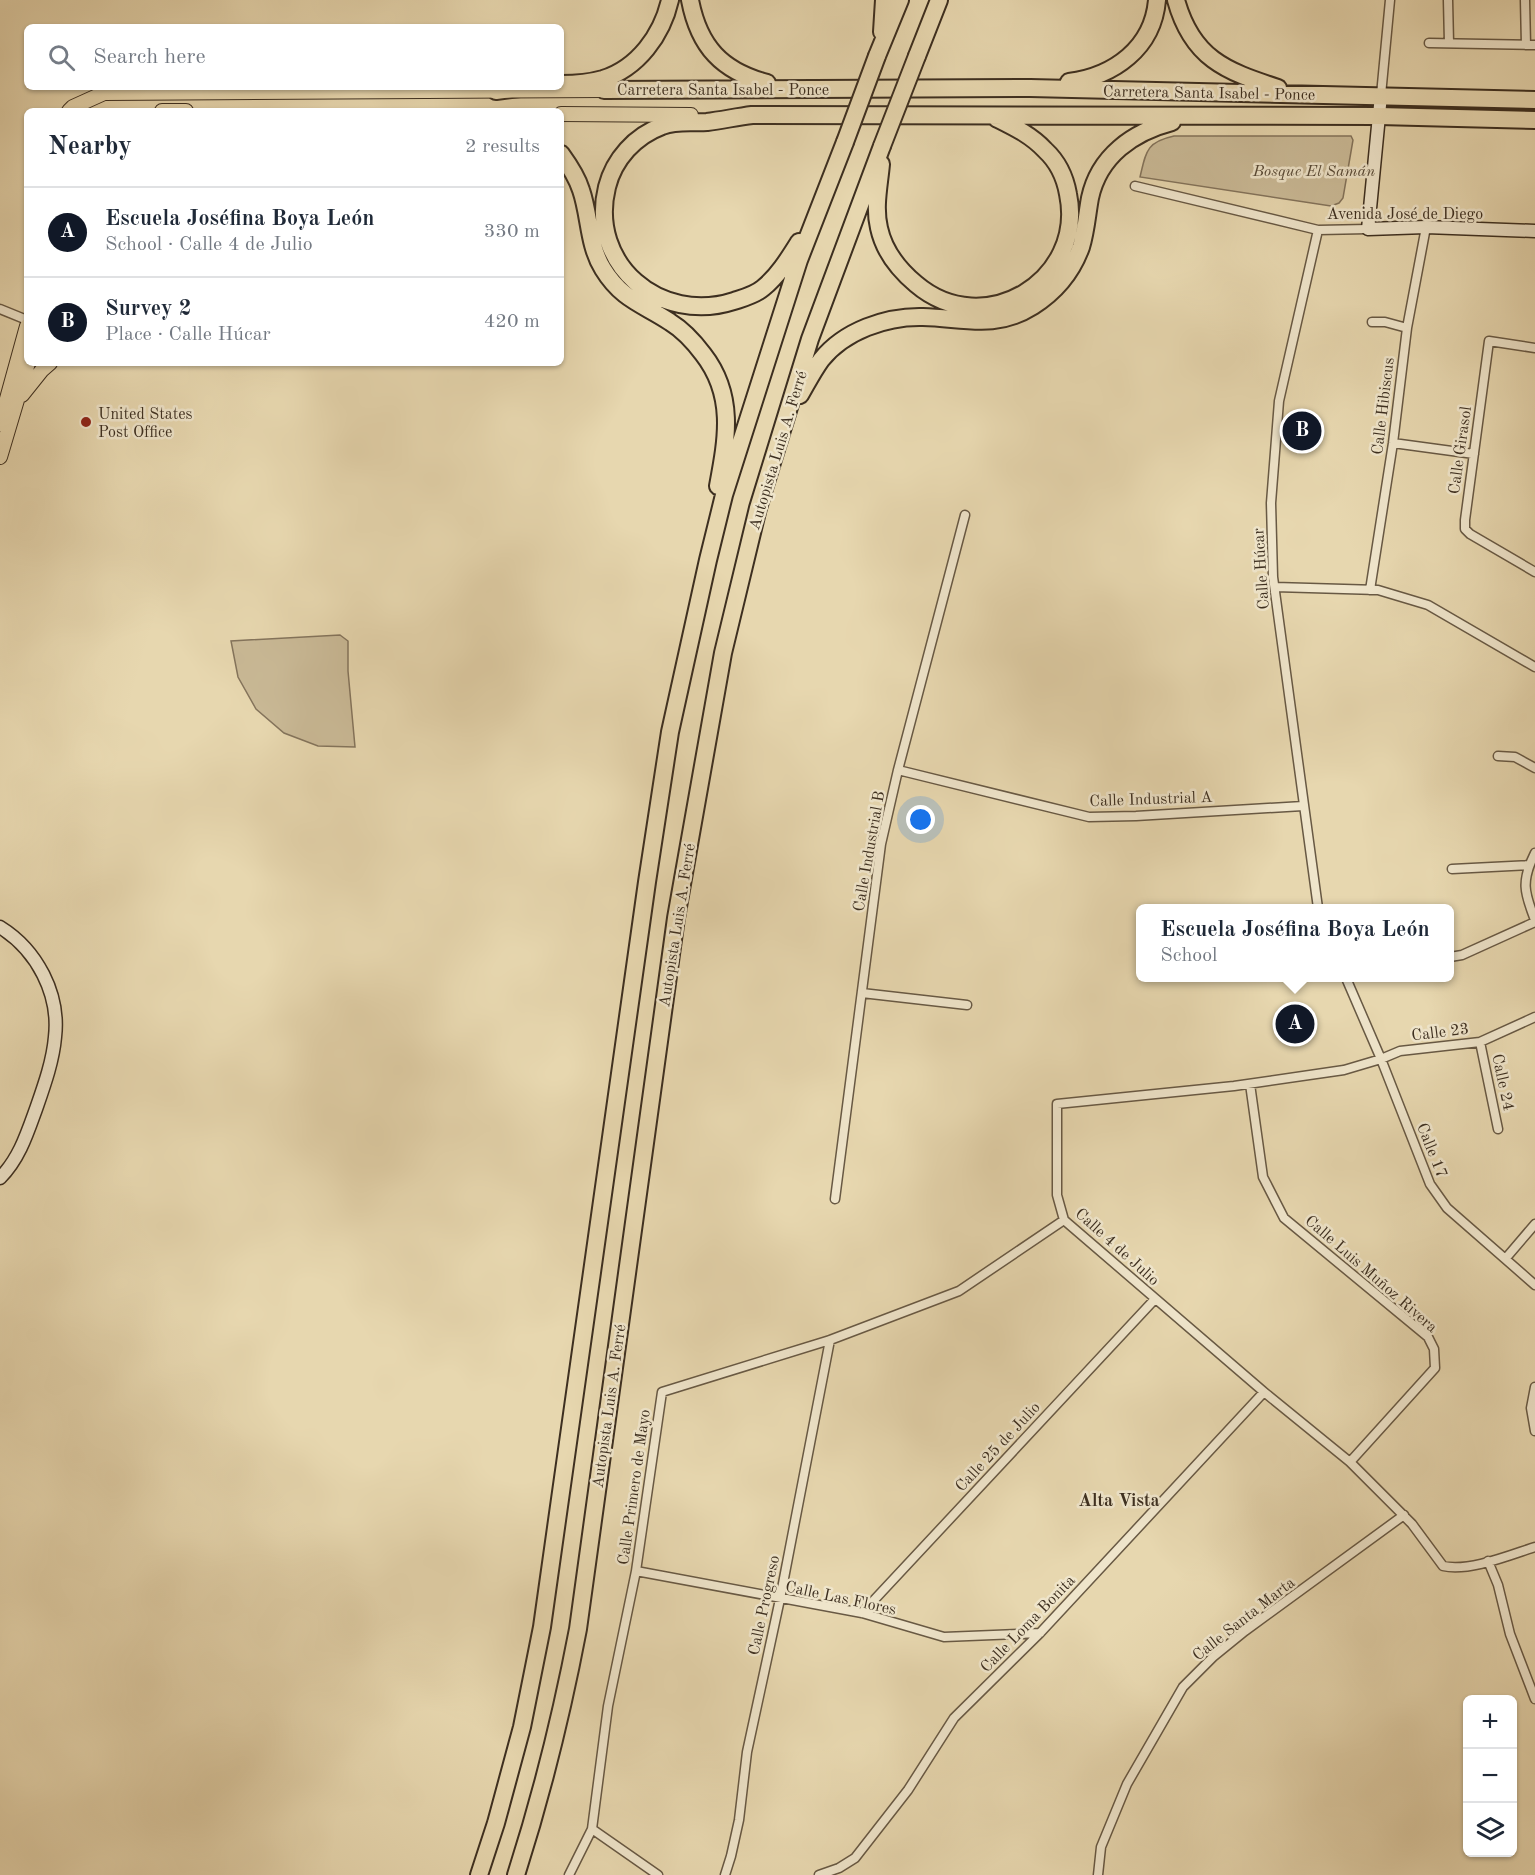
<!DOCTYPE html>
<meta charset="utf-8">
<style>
:root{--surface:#fff;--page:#f2f2f3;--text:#1f2937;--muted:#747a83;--line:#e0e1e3;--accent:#111827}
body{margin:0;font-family:"Old Standard TT",serif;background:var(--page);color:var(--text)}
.controls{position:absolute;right:18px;bottom:18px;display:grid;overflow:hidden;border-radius:9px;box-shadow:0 2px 4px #0004}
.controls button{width:54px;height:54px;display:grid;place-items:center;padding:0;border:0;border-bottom:2px solid var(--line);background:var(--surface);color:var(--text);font:30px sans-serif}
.you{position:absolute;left:921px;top:820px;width:21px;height:21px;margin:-15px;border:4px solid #fff;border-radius:50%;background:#1a73e8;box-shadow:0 0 0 9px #1a73e833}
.badge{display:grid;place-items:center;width:39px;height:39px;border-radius:50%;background:var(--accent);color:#fff;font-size:20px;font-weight:700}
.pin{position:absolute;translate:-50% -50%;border:3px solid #fff;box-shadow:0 2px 6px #0006}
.popup{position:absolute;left:1136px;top:904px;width:318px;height:78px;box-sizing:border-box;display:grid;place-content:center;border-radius:9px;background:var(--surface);filter:drop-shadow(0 2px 4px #0005);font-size:20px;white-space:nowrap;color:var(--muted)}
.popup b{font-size:22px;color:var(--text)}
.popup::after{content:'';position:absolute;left:50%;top:100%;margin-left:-12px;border:12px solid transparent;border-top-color:var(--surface)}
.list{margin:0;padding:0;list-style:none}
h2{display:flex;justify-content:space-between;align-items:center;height:78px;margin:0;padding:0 24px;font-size:26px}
h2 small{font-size:20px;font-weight:400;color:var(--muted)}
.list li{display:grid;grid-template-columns:39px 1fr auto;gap:18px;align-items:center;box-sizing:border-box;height:90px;padding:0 24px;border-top:2px solid var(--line)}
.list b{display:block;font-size:22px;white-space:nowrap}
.list p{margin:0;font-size:20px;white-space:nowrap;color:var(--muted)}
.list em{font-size:20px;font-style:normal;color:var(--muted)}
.icon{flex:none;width:33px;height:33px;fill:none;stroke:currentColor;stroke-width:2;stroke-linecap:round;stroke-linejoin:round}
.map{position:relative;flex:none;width:1535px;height:1875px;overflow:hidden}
.search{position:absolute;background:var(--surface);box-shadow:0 2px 4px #0004;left:24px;top:24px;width:540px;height:66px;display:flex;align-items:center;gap:15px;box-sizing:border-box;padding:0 21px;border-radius:9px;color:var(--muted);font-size:22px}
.panel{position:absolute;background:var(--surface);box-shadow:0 2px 4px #0004;left:24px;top:108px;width:540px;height:258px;border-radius:9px}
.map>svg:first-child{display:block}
.green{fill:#caba97;stroke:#84745c;stroke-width:1.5}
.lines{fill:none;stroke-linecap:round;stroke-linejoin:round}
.street-casing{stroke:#685944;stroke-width:11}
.secondary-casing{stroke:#3d2f20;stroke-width:15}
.primary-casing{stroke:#3d2f20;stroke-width:16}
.highway-casing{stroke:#3d2f20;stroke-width:20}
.street{stroke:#efe5cb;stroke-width:8}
.secondary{stroke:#efe5cb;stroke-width:12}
.primary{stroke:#e7d7af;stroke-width:14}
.highway{stroke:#e7d7af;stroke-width:16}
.highway-bridge-casing{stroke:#3d2f20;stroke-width:20;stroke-linecap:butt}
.highway-bridge{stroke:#e7d7af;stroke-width:16}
.poi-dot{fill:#8f2418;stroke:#efe5cb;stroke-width:2}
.labels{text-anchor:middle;stroke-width:5;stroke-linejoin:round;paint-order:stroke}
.street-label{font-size:16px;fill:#3d2f20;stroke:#efe5cb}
.park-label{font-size:16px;font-style:italic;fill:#594b38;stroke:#efe5cb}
.poi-label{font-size:16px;fill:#3d2f20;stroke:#efe5cb;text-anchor:start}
.neighbourhood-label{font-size:18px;font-weight:bold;fill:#3d2f20;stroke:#efe5cb}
</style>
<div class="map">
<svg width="1535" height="1875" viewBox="0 0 1535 1875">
<rect width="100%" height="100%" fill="#e7d7af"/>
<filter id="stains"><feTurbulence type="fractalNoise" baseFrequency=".00333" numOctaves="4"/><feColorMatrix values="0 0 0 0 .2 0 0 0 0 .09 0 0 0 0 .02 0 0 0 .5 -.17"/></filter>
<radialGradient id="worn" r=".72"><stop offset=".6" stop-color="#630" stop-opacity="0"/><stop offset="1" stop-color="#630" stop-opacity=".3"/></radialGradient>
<!-- green -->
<path class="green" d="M1174,136H1351L1353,140L1343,198L1339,203L1331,206L1140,177C1146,152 1146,142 1174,136Z
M340,635L348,641V671L355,747L318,746L284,733L256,709L238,677L231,641Z"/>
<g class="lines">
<defs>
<path id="street" d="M1448,0L1449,43
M1525,0L1526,45
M1429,43L1535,45
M1381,95L1390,0
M1135,186L1318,230L1368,229
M1318,230L1279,401L1271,503L1273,577L1318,908
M0,309L27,320
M1372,322H1385L1407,328
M1535,348L1489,341L1465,520V529L1470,534L1535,572
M1393,443L1474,454
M1275,587L1378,590L1428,605L1535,667
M1370,590L1393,443L1407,328L1426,227
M1498,756L1515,757L1535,768
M898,770L1089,817L1136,816L1303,806
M1535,853C1521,881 1524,892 1535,920
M1452,869L1529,865
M1450,957L1462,955L1535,922
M1346,978L1381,1059L1430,1184L1447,1208L1535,1285
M862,993L967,1005
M1535,1017L1480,1042L1400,1051L1381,1059L1344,1070L1234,1086L1057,1104V1195L1064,1220L1264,1392L1350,1462L1412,1524L1443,1566C1469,1572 1510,1555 1535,1547
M1480,1042L1498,1129
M1250,1084L1263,1177L1284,1218L1428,1337L1434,1349L1435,1368L1350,1462
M835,1199L881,844L898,770L965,515
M1506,1258L1535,1224
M1535,1387L1531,1408L1535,1431
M1488,1561L1498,1585L1510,1634L1535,1699
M636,1571L862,1613L944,1637L1040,1633
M862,1613L1155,1299
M592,1829L658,1875
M569,1875L592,1829L608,1706L636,1571L662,1392L830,1340L959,1291L1064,1220
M725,1875L731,1856L739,1820L747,1752L780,1599L830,1340
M819,1875L839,1868L855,1858L908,1790L954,1718L1040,1633L1264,1392
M1098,1875L1101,1847L1127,1784L1183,1687L1213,1657L1245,1631L1404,1515"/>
<path id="secondary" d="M1381,95L1368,229L1426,227L1535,231
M0,927C37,950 60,994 55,1037C53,1061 44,1086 36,1109C27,1134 19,1159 0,1178"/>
<path id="primary" d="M69,111L73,107L104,93L604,90
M162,111H186
M561,114L691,115
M22,395L42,370L50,363
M0,424L27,326
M0,457L28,363"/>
<path id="highway" d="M690,0C699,47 722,71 767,83
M1176,0C1192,58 1225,71 1278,88
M882,32L884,0
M877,56L900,0
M917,56L939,0
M1069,82C1114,76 1153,48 1157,0
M561,84C575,84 589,83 603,79C638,68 662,35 670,0
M604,90L1030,88L1535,100
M496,91L528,87
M561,154C569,165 577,177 581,190C590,216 588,245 603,269C622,300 643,304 670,322C683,330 694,342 703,354C735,395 727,438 718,486
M881,164C879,186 874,207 879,228C884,251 898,269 916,284C984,342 1086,280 1068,194C1065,177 1058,162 1045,150C1031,135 1014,127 996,118
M799,242C789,258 778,276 763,288C755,295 743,298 734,301C660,325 588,264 607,187C614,159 635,136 662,126C677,120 692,123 707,122C722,120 737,117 752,115L1379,116L1535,120
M800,395C807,383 813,371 821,360C844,331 886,316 923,317C964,318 995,330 1033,306C1055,292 1072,272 1081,247C1086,231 1087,214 1090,198C1099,156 1133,132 1172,122
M479,1875L496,1823L522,1727L542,1627L647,882L670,732L708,560L724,495L799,260L845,142
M516,1875C542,1794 562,1713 578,1629L676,918L723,653L758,508L810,339L882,146"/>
</defs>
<!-- street casing -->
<use href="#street" class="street-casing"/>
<!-- secondary casing -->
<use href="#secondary" class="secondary-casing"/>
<!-- primary casing -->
<use href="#primary" class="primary-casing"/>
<!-- highway casing -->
<use href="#highway" class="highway-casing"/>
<!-- street -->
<use href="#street" class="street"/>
<!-- secondary -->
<use href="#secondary" class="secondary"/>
<!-- primary -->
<use href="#primary" class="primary"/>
<!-- highway -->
<use href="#highway" class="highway"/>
<defs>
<path id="highway-bridge" d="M845,142L877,56
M882,146L917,56"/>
</defs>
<!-- highway-bridge casing -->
<use href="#highway-bridge" class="highway-bridge-casing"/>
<!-- highway-bridge -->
<use href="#highway-bridge" class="highway-bridge"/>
</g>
<!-- markers -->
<circle class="poi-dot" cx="86" cy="422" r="6"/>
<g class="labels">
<!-- street labels -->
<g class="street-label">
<text x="723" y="95">Carretera Santa Isabel - Ponce</text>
<text transform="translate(1209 92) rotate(1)" y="6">Carretera Santa Isabel - Ponce</text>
<text x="1405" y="219">Avenida José de Diego</text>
<text transform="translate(1382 406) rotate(-83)" y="6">Calle Hibiscus</text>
<text transform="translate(777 450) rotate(-73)" y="6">Autopista Luis A. Ferré</text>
<text transform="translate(1459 450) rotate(-82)" y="6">Calle Girasol</text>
<text transform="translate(1260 569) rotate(-94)" y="6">Calle Húcar</text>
<text transform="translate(1151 798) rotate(-2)" y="6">Calle Industrial A</text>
<text transform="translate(868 851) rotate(-80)" y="6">Calle Industrial B</text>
<text transform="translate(676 925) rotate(-81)" y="6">Autopista Luis A. Ferré</text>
<text transform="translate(1440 1031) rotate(-7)" y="6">Calle 23</text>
<text transform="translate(1504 1082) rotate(78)" y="6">Calle 24</text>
<text transform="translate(1433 1150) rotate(68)" y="6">Calle 17</text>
<text transform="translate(1118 1246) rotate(42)" y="6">Calle 4 de Julio</text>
<text transform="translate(1372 1273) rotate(41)" y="6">Calle Luis Muñoz Rivera</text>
<text transform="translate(608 1406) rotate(-82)" y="6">Autopista Luis A. Ferré</text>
<text transform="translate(997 1446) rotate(-47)" y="6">Calle 25 de Julio</text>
<text transform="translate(633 1487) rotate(-82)" y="6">Calle Primero de Mayo</text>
<text transform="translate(841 1597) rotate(12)" y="6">Calle Las Flores</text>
<text transform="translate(763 1605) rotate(-78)" y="6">Calle Progreso</text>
<text transform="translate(1243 1618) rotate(-38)" y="6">Calle Santa Marta</text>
<text transform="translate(1027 1623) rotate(-46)" y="6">Calle Loma Bonita</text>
</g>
<!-- park labels -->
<g class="park-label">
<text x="1314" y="176">Bosque El Samán</text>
</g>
<!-- poi labels -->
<g class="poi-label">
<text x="98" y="419">United States<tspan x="98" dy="18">Post Office</tspan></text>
</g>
<!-- neighbourhood labels -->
<g class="neighbourhood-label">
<text x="1119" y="1506">Alta Vista</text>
</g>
</g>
<rect width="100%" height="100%" filter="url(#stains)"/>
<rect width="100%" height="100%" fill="url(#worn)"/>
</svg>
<div class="controls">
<button>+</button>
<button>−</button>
<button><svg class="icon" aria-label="layers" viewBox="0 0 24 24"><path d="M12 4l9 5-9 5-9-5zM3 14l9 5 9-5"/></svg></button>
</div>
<div class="you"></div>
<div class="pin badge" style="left:1295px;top:1024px">A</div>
<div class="popup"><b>Escuela Joséfina Boya León</b>School</div>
<div class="pin badge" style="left:1302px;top:431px">B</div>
<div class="search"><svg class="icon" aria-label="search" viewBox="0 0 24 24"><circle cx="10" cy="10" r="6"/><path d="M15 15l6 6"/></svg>Search here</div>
<section class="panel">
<h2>Nearby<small>2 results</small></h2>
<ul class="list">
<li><span class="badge">A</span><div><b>Escuela Joséfina Boya León</b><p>School · Calle 4 de Julio</p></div><em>330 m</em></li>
<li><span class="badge">B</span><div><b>Survey 2</b><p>Place · Calle Húcar</p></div><em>420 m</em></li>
</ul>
</section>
</div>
